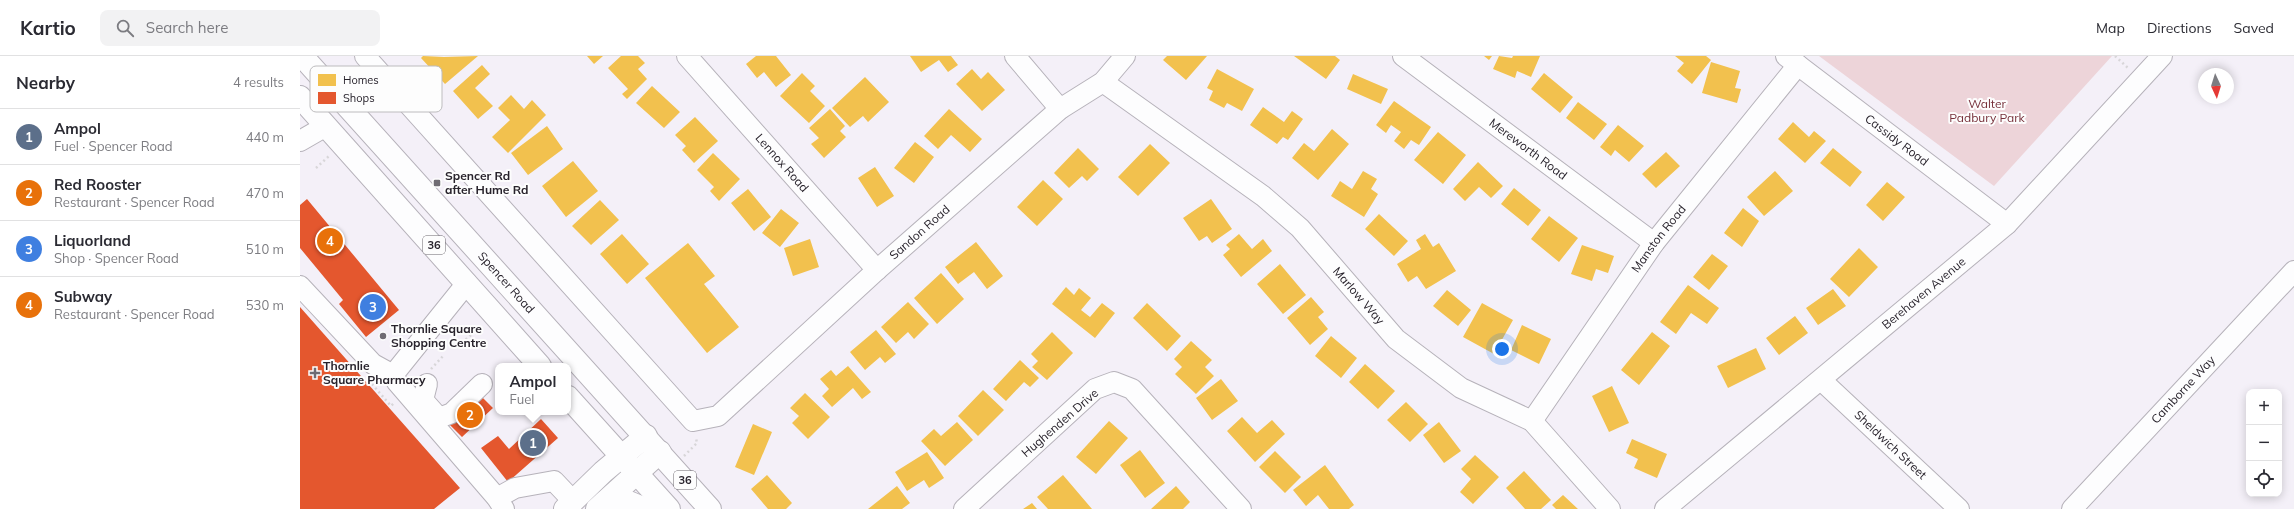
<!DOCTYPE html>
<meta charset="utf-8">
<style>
:root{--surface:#fff;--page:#f2f2f3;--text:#2b2b33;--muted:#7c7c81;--line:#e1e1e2;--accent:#6f6b73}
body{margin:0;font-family:Mulish,sans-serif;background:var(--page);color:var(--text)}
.controls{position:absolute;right:12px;bottom:12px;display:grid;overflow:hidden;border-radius:8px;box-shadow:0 2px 10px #0003}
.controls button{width:36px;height:36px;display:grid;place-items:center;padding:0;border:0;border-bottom:1px solid var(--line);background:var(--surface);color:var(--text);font:20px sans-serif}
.compass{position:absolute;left:1898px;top:12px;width:36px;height:36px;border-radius:50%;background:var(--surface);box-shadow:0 2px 10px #0003;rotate:176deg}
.you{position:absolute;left:1202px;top:293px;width:14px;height:14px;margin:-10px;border:3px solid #fff;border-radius:50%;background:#1a73e8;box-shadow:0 0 0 6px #1a73e833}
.badge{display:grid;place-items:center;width:26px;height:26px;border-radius:50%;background:var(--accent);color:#fff;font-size:13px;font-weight:700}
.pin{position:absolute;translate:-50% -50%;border:2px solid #fff;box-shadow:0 1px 4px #0006}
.popup{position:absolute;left:195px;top:307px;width:76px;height:52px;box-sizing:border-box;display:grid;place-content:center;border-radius:8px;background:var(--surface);filter:drop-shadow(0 1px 3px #0005);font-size:13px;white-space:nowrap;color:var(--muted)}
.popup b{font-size:15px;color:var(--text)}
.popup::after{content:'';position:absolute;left:50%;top:100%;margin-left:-8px;border:8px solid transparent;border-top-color:var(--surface)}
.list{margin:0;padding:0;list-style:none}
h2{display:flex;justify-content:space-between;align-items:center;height:52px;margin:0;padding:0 16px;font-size:17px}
h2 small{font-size:13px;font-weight:400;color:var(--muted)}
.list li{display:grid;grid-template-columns:26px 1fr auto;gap:12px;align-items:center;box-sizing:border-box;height:56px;padding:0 16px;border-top:1px solid var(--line)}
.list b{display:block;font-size:15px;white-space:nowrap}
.list p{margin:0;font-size:13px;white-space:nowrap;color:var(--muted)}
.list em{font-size:13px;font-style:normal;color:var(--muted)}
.icon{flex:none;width:22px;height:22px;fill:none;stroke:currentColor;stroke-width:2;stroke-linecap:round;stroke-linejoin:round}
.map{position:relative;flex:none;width:1994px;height:453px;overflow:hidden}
header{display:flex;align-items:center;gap:24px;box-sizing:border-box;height:56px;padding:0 20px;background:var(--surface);border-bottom:1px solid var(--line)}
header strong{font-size:19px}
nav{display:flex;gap:22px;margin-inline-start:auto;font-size:14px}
.search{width:280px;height:36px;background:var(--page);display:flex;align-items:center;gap:10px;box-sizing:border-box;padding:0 14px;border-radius:8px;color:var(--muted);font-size:15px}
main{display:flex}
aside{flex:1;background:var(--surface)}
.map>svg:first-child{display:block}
.green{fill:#edd4d9}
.homes{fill:#f2c14e}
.shops{fill:#e4572e}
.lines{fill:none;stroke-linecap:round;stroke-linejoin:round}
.minor-casing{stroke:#b6b2ba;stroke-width:22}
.major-casing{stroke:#b6b2ba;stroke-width:24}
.path{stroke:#d8d6d9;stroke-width:2.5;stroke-dasharray:2 3;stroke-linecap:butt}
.minor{stroke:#fdfdfe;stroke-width:20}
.major{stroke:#fdfdfe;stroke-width:22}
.poi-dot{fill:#6f6b73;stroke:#fdfdfd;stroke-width:1.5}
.labels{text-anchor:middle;stroke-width:4;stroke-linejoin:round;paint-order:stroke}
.shield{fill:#fdfdfd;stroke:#68646b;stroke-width:1}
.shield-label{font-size:11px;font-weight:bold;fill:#28232c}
.park-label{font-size:12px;fill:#76303a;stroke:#fdfdfd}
.street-label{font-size:12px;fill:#28232c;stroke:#fdfdfd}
.poi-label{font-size:12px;font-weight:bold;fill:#28232c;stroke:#fdfdfd;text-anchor:start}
.key{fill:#fdfdfd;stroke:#bdbcbe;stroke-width:1}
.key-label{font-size:11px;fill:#28232c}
</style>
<header>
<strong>Kartio</strong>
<div class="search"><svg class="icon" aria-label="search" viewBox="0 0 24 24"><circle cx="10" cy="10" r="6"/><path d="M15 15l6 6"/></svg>Search here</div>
<nav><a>Map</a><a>Directions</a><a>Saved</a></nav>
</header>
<main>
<aside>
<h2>Nearby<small>4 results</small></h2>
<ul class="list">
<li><span class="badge" style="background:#5c6f8a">1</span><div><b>Ampol</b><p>Fuel · Spencer Road</p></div><em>440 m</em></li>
<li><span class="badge" style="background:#e8710a">2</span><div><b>Red Rooster</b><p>Restaurant · Spencer Road</p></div><em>470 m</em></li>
<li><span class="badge" style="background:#3f7fe0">3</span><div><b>Liquorland</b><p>Shop · Spencer Road</p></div><em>510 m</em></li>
<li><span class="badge" style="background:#e8710a">4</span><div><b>Subway</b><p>Restaurant · Spencer Road</p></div><em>530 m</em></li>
</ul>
</aside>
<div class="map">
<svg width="1994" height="453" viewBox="0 0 1994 453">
<rect width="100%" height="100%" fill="#f4f0f8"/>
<!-- green -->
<path class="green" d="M1519,0H1812L1694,130Z"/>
<!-- homes -->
<path class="homes" d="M123,0L144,1L178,0L145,28L121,2Z
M287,0H303L294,8Z
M321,0H338L345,7L338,13L347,23L327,43L322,38L328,33L308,12Z
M456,0H476L491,19L476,31L464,16L457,22L446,8Z
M610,0H651L658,9L648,16L639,4L621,16Z
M867,0H907L886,24L863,4Z
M994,0H1035L1040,4L1026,23Z
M1184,0H1192L1189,4Z
M1199,0L1212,2L1213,0H1240L1231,21L1217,15L1215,22L1193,13Z
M1375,0H1406L1411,4L1392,28L1377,15L1384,7Z
M1411,6L1440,15L1435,32L1441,33L1437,47L1402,37Z
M182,9L190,18L175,32L193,50L178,63L153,35Z
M672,13L681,23L688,16L705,34L682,55L656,28Z
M917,13L954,33L942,55L927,47L924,52L909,44L913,35L907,32Z
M502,17L515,30L510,35L525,50L509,67L480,40Z
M1244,17L1273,41L1260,57L1231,33Z
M1053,18L1088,33L1081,48L1047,33Z
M565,21L589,46L568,66L563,60L550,71L532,52Z
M352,30L380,56L364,72L336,47Z
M211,39L224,53L232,44L246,59L208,97L192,81L210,64L198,52Z
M1094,45L1131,71L1119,89L1111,84L1104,93L1094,85L1101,76L1091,69L1086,77L1076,69Z
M1278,46L1307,68L1294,84L1266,62Z
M963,51L984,66L992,55L1003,63L988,84L983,81L977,88L950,69Z
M530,53L545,70L540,75L546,81L524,102L511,88L519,82L509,72Z
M649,53L682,83L670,96L651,79L638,93L624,80Z
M395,61L418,85L394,107L382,94L386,90L375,79Z
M1493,66L1509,81L1514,75L1526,85L1505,107L1478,83Z
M1318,69L1344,90L1329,106L1315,94L1311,100L1300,91Z
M247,70L263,93L228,119L211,97Z
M1032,73L1049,88L1018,124L992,102L1004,87L1014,95Z
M1138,76L1166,99L1143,128L1114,104Z
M615,86L634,101L614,127L594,112Z
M850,88L870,107L838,140L818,121Z
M778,92L799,113L787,125L782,120L769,132L754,117Z
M1533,92L1562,116L1550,131L1520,107Z
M1366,96L1380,110L1356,132L1342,118Z
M413,97L440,123L419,145L410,135L414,131L397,114Z
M273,105L298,135L266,161L242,130Z
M1178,106L1203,130L1191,142L1179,131L1165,145L1153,133Z
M575,111L594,140L577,151L558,122Z
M1063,115L1077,123L1071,133L1078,138L1064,161L1031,140L1040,125L1052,133Z
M1475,115L1493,135L1464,160L1447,141Z
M743,124L763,143L737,170L717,151Z
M1587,126L1605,141L1583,165L1566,149Z
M1214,132L1241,154L1228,170L1201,148Z
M448,133L471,161L454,175L431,147Z
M911,143L932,173L912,187L907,180L899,185L883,162Z
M300,144L319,164L291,189L272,170Z
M1443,152L1459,165L1442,191L1424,177Z
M481,153L499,167L480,191L462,177Z
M1079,158L1108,185L1094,200L1065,173Z
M1249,160L1278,182L1259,206L1231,183Z
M322,178L349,208L327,228L300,198Z
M939,178L952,193L963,183L972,195L941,221L923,199L930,193L926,189Z
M1125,178L1133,191L1139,187L1156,215L1126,233L1117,220L1108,226L1097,208L1121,193L1116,184Z
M510,183L519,211L493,220L484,192Z
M676,186L703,220L687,233L674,216L658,228L645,211Z
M388,187L415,220L404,228L439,271L407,297L345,222Z
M1282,189L1314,200L1308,217L1296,213L1292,225L1271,218Z
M1559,192L1578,211L1549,241L1530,223Z
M1412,198L1428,210L1409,234L1393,221Z
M980,208L1006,239L983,258L957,228Z
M641,217L664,243L637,268L614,242Z
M1388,229L1419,252L1407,268L1391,257L1376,278L1360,266Z
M766,231L774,239L779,232L791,242L781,254L790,261L802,247L815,257L795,282L752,248Z
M1533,233L1546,250L1518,269L1506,252Z
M1147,234L1171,254L1158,270L1133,250Z
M1011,241L1024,256L1018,261L1028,273L1010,289L987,262Z
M608,246L629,268L614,283L608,276L596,287L581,271Z
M847,247L881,280L867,295L833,262Z
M1182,247L1213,264L1194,298L1163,281Z
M1495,260L1508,277L1479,299L1466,282Z
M1222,269L1251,283L1239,308L1211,294Z
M576,274L596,298L585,307L580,301L565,314L550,296Z
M752,276L773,297L747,324L732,311L738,305L731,298Z
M1352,276L1370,290L1339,329L1321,314Z
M1031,280L1057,302L1041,322L1015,300Z
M891,285L912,304L905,311L914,320L896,338L875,318L882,311L874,303Z
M1456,292L1466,313L1428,332L1417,310Z
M720,304L739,322L730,331L724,326L706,345L693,333Z
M1065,308L1095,335L1078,353L1049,326Z
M548,310L571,336L562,343L553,332L532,351L522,340L529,333L520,323L531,314L536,320Z
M921,323L938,345L912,364L896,342Z
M1312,330L1329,367L1309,376L1292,340Z
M683,334L704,354L678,380L658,360Z
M505,337L530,361L508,383L492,367L499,360L490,352Z
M1106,346L1128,368L1110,386L1087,364Z
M942,361L957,377L972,364L985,378L955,406L927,375Z
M809,365L828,382L796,418L776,401Z
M657,366L673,384L645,410L621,385L634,373L641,380Z
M1139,366L1161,395L1144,407L1123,379Z
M453,368L472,376L454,419L435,411Z
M1332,383L1367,398L1357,422L1334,412L1338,403L1326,397Z
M840,394L865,427L845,442L820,409Z
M975,395L1001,421L985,437L959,411Z
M627,396L644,422L629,432L624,424L607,435L595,416Z
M1175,399L1199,421L1173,448L1160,436L1171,423L1161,413Z
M1025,409L1054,449L1049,453H1029L1018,439L1006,450L993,434Z
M1224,415L1251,444L1241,453H1225L1206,432Z
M467,419L492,447L486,453H468L451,433Z
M763,419L792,453H748L737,441Z
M597,430L610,447L602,453H568Z
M876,430L890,446L883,453H851Z
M1263,439L1278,453H1256L1252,449Z
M732,447L737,453H723Z"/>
<!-- shops -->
<path class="shops" d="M7,143L99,254L66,281L39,248L43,244L0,192V149Z
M0,251L160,432L134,453H0Z
M178,337L193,352L162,381L147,366Z
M241,363L258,382L208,426L181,392L198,380L209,393Z"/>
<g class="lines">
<defs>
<g id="minor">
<path id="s1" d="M65,0L393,365L418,360L577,214L760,53L803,26L825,0"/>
<path id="s2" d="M387,0L577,214"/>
<path d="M715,0L760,53"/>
<path id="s3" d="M1103,0L1354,187"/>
<path id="s4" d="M1486,0L1707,168"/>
<path id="s5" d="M803,26L963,140L1000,172L1096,283L1161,332L1232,365L1310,453"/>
<path d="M0,85L26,70"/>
<path d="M167,227L93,319L97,326L197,442L204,453"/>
<path d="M0,230L73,308L93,319"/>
<path id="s6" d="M1521,324L1659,453"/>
<path d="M127,328L123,344L139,362L152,357L182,328"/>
<path id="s7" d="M1232,365L1354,187L1498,9"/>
<path d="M197,442L215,432L254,425L273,445"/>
<path d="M664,453L795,333L814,326L832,333L941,453"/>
<path id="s8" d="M1365,453L1707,168L1862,0"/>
<path id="s9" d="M1772,453L1994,215"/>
</g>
<g id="major">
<path id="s10" d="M2,0L410,453"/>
<path d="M0,41L240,310"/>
<path d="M268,341L369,453"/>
<path d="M305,446L326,445L345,453"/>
<path d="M265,453L303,416L346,380"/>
<path d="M297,453L360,396"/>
</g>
</defs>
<!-- minor casing -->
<use href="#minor" class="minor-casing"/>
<!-- major casing -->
<use href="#major" class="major-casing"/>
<!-- path -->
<path class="path" d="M1815,0L1828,12
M16,112L29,100
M158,290L171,279
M131,313L144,299
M72,328L91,350L94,347
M384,400L397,387L396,382"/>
<!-- minor -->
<use href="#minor" class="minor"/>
<!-- major -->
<use href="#major" class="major"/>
</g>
<!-- markers -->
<g class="poi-dot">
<rect x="133" y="123" width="8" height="8" rx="2"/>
<circle cx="83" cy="280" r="4"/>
<path d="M13 311h4v4h4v4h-4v4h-4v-4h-4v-4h4z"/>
</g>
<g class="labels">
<!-- shield labels -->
<g class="shield">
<rect x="123" y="180" width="22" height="18" rx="3"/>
<rect x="374" y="415" width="22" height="18" rx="3"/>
</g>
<g class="shield-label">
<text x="134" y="193">36</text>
<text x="385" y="428">36</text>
</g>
<!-- park labels -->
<g class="park-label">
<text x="1687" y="52">Walter<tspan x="1687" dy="14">Padbury Park</tspan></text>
</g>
<!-- street labels -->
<g class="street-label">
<text dy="4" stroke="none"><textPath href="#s4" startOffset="139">Cassidy Road</textPath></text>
<text dy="4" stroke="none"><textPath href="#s3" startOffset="156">Mereworth Road</textPath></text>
<text dy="4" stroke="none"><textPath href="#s2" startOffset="143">Lennox Road</textPath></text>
<text dy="4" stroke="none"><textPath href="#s1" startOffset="789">Sandon Road</textPath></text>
<text dy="4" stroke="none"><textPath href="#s7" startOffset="222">Manston Road</textPath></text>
<text dy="4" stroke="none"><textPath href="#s10" startOffset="305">Spencer Road</textPath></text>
<text dy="4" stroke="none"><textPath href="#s8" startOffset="337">Berehaven Avenue</textPath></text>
<text dy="4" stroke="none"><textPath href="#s5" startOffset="335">Marlow Way</textPath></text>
<text dy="4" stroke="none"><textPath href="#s9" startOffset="163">Camborne Way</textPath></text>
<text transform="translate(760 367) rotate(-41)" y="4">Hughenden Drive</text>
<text dy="4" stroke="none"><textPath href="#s6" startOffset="95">Sheldwich Street</textPath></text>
</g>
<!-- poi labels -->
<g class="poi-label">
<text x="145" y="124">Spencer Rd<tspan x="145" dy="14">after Hume Rd</tspan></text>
<text x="91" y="277">Thornlie Square<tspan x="91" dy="14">Shopping Centre</tspan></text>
<text x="23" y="314">Thornlie<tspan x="23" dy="14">Square Pharmacy</tspan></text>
</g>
</g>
<!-- legend -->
<rect x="10" y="10" width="132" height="46" rx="6" class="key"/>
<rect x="18" y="18" width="18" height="12" fill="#f2c14e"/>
<rect x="18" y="36" width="18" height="12" fill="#e4572e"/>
<g class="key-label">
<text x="43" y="28">Homes</text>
<text x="43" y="46">Shops</text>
</g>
</svg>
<div class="controls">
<button>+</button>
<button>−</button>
<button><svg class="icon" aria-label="locate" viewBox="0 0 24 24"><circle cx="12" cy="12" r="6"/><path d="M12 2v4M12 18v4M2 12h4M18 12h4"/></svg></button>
</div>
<svg class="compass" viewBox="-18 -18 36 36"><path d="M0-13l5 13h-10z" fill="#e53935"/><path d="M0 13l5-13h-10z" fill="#7c7c81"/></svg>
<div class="you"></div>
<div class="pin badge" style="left:233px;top:387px;background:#5c6f8a">1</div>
<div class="popup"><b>Ampol</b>Fuel</div>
<div class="pin badge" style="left:170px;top:359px;background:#e8710a">2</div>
<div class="pin badge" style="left:73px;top:251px;background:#3f7fe0">3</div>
<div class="pin badge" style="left:30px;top:185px;background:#e8710a">4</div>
</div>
</main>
